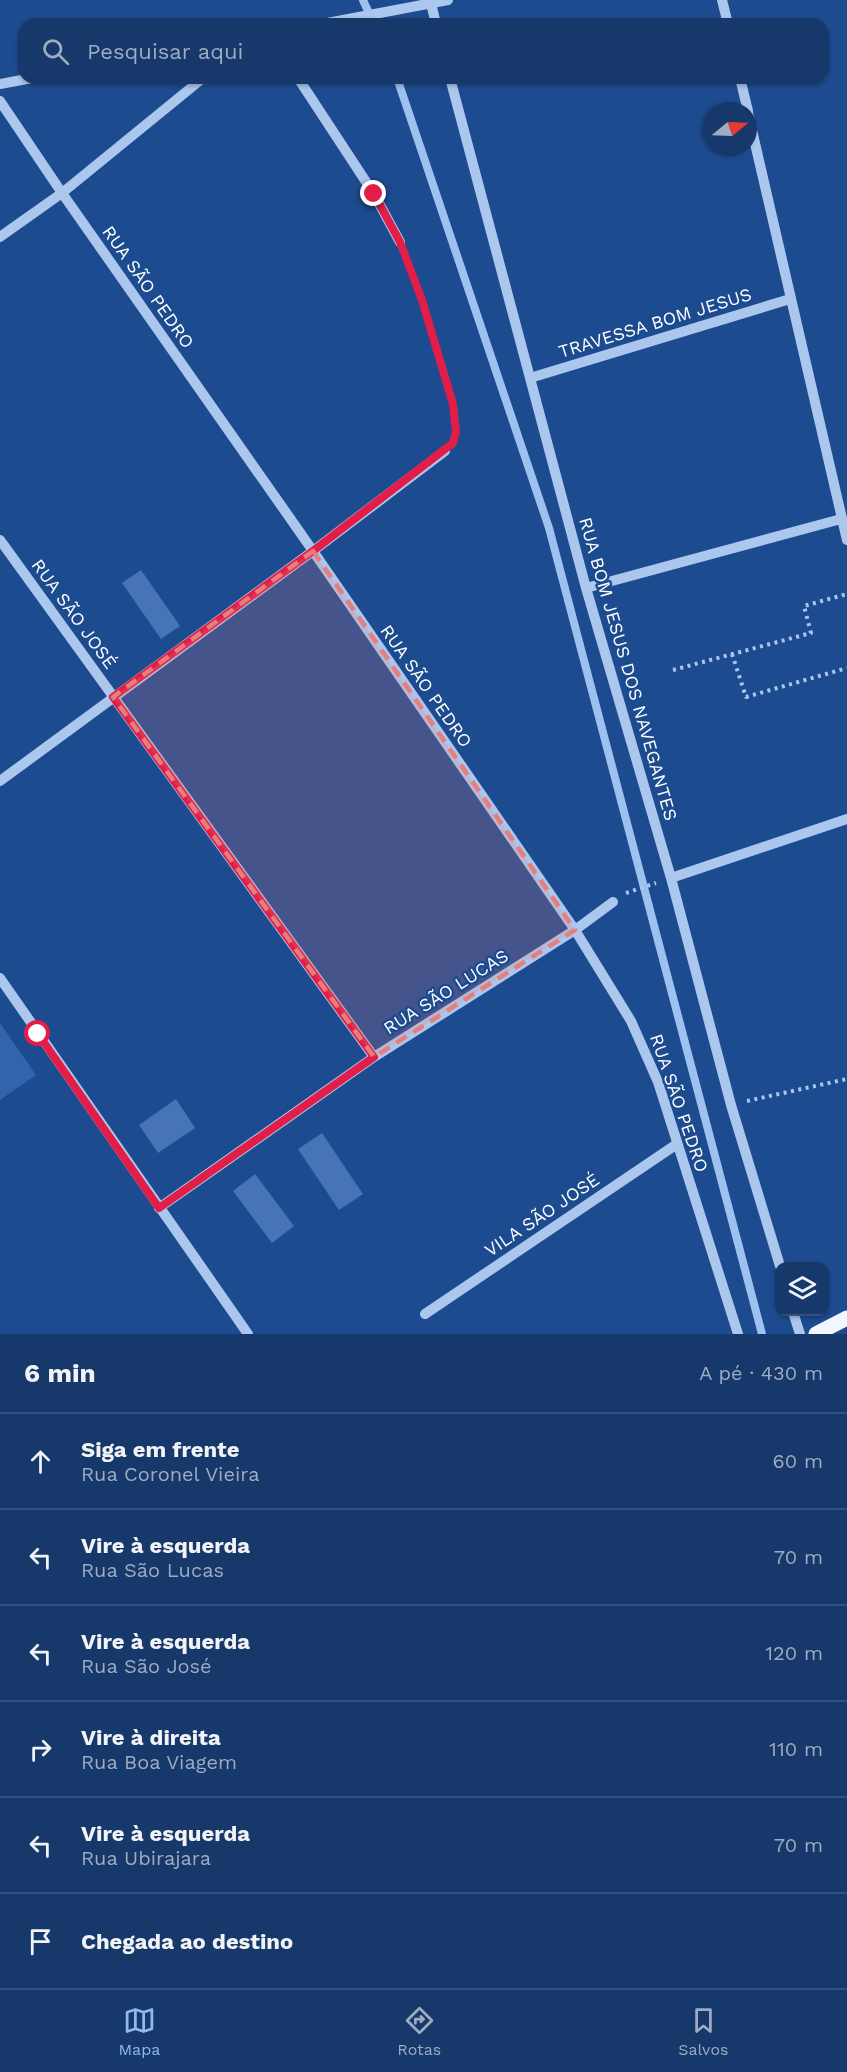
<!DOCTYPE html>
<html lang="pt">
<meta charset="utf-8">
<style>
:root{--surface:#16386b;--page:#234373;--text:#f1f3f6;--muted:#9eacc1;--line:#35527e;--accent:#90b9f0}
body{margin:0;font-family:"Work Sans",sans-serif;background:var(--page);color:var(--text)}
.controls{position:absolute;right:18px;bottom:18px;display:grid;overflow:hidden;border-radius:12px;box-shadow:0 2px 4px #0004}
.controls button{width:54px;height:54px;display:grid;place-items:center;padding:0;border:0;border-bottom:2px solid var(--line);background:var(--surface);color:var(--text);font:30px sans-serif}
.compass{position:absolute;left:703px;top:102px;width:54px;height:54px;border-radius:50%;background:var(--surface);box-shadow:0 2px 4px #0004;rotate:71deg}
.stop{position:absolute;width:18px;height:18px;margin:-14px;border:4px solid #e11d48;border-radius:50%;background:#fff}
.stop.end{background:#e11d48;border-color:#fff;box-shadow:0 2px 6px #0008}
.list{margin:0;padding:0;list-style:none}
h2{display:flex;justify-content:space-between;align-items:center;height:78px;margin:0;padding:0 24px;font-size:26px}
h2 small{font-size:20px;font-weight:400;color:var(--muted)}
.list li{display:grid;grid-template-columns:39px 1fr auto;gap:18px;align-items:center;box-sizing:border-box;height:96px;padding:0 24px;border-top:2px solid var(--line)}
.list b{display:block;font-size:22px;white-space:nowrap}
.list p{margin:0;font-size:20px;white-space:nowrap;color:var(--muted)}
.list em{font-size:20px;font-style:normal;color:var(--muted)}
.icon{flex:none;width:33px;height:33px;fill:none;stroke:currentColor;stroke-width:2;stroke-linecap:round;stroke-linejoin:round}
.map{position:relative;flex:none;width:847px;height:1334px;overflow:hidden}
.search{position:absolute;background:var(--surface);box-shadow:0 2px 4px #0004;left:18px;right:18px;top:18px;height:66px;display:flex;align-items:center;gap:15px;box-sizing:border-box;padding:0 21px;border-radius:18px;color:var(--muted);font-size:22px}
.sheet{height:654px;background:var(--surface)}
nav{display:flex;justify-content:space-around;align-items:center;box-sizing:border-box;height:84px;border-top:2px solid var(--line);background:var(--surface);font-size:16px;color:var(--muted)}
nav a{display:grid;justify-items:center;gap:3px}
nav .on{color:var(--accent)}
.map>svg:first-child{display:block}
.green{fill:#3164ac}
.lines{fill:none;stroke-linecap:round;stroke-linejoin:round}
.stream{stroke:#9fc1ef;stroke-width:8}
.building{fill:#4674b6}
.path{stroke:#acc7ed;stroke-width:4;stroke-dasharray:3 4.5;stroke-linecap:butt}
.minor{stroke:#acc7ed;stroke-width:10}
.major{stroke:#f2f7ff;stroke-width:15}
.route{stroke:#e11d48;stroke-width:8}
.marked{fill:#e67e7e;fill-opacity:0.2;stroke:#e67e7e;stroke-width:4.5;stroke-dasharray:12 8;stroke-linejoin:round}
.labels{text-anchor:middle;stroke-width:5;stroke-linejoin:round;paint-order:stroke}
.street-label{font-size:18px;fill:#fff;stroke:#1d4b8f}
</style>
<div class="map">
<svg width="847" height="1334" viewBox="0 0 847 1334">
<rect width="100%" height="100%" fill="#1d4b8f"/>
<!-- green -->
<path class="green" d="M0,1023L36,1075L0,1100Z"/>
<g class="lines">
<!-- stream -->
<path class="stream" d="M363,0L374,24
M397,78L549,528L762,1334"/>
</g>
<!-- building -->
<path class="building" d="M141,570L180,626L161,639L122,583Z
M176,1099L195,1128L158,1153L139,1125Z
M322,1133L363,1194L339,1210L298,1149Z
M255,1174L294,1226L272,1243L233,1191Z"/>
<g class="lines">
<!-- path -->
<path class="path" d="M405,256C419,290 463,408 454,439
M732,654L746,697L847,668
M673,670L811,633L804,606L847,594
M626,893L656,883
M747,1101L847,1079"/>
<!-- minor -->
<path class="minor" d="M722,0L728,24
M431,3L436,24
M322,24L448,0
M298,78L374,194L400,242
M450,78L586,588L671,878L731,1105L780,1266
M740,78L748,111
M0,84L32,78
M0,101L62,193L313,551L575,930L631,1021L658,1082L738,1334
M748,113L847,540
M0,237L62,193L203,78
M530,378L790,299
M0,540L374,1057
M586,588L841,519
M0,781L313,551L445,451
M671,878L847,819
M0,978L248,1334
M159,1208L374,1057L575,930L613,902
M793,1312L800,1334
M425,1314L677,1144"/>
<!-- major -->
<path class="major" d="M816,1334L847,1318"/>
</g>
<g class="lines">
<!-- route -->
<path class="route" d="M38,1034L159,1208L374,1057L113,697L313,551L453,443L456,432L453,404L422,300L400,242L374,194"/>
</g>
<!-- marked area -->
<path class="marked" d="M313,551L575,930L374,1057L113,697Z"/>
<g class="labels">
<!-- street labels -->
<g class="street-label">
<text transform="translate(148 287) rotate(55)" y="6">RUA SÃO PEDRO</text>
<text transform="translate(655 323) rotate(-17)" y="6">TRAVESSA BOM JESUS</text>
<text transform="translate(74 614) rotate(54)" y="6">RUA SÃO JOSÉ</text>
<text transform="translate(628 669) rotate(74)" y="6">RUA BOM JESUS DOS NAVEGANTES</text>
<text transform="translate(426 686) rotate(55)" y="6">RUA SÃO PEDRO</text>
<text transform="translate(446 992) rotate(-32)" y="6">RUA SÃO LUCAS</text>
<text transform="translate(679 1103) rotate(71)" y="6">RUA SÃO PEDRO</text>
<text transform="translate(542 1215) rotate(-34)" y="6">VILA SÃO JOSÉ</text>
</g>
</g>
</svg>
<div class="controls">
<button><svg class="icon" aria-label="layers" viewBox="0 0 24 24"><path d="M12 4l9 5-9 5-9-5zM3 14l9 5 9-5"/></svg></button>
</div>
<svg class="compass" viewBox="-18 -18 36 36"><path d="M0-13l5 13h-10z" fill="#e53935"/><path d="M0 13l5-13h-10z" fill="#9eacc1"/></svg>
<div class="stop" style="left:38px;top:1034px"></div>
<div class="stop end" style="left:374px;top:194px"></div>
<div class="search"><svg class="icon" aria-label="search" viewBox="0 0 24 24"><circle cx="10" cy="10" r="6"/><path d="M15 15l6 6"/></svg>Pesquisar aqui</div>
</div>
<section class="sheet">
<h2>6 min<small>A pé · 430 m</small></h2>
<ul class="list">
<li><svg class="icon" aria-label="ahead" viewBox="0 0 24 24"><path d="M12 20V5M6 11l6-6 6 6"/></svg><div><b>Siga em frente</b><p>Rua Coronel Vieira</p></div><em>60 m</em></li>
<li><svg class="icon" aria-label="left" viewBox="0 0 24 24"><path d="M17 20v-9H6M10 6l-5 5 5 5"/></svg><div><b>Vire à esquerda</b><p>Rua São Lucas</p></div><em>70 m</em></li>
<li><svg class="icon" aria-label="left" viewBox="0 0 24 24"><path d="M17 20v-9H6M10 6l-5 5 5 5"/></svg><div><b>Vire à esquerda</b><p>Rua São José</p></div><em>120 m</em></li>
<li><svg class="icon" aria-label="right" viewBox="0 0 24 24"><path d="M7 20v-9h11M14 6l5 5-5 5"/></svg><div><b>Vire à direita</b><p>Rua Boa Viagem</p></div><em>110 m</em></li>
<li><svg class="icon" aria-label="left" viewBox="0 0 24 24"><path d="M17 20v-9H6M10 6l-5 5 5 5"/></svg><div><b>Vire à esquerda</b><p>Rua Ubirajara</p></div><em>70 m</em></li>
<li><svg class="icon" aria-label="arrive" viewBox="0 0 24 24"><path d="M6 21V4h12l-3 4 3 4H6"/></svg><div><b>Chegada ao destino</b></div></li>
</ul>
</section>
<nav>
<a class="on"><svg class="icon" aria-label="map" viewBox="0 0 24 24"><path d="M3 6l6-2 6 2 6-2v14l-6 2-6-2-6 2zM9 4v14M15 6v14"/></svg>Mapa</a>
<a><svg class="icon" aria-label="directions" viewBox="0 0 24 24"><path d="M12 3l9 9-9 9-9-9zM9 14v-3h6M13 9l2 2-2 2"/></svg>Rotas</a>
<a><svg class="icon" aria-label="saved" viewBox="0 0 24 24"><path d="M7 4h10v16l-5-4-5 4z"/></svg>Salvos</a>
</nav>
